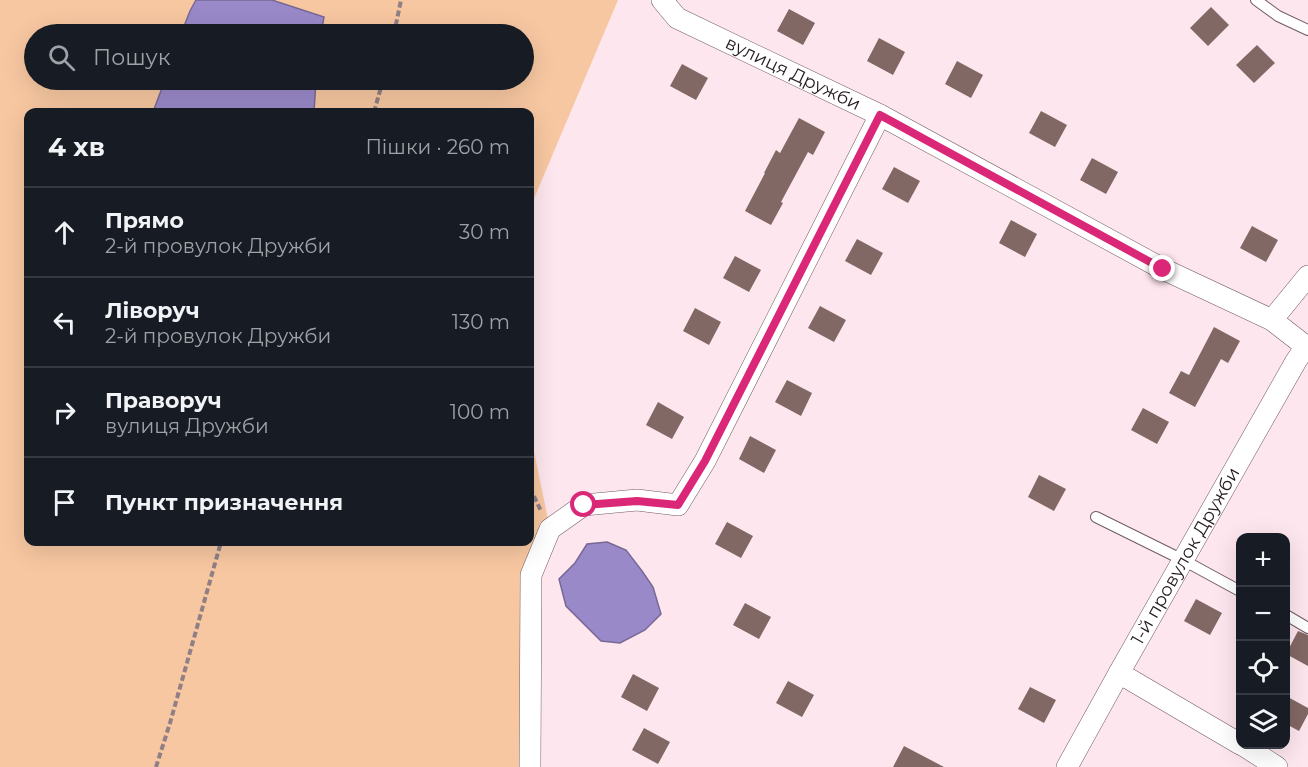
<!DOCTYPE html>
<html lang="uk">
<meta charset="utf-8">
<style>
:root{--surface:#171b24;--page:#20242c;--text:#f1f3f6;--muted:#9ea1a6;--line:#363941}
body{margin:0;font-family:Montserrat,sans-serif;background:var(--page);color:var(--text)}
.controls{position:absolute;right:18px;bottom:18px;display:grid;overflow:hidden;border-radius:12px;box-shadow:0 6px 24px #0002}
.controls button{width:54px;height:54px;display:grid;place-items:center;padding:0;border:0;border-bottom:2px solid var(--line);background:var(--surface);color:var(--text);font:30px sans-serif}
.stop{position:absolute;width:18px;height:18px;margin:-14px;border:4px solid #db2777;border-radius:50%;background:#fff}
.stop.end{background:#db2777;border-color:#fff;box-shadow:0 2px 6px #0008}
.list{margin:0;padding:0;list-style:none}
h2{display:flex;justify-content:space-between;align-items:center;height:78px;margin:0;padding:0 24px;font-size:26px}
h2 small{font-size:20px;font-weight:400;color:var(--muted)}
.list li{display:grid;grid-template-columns:39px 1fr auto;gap:18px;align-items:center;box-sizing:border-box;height:90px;padding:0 24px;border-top:2px solid var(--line)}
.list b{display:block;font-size:22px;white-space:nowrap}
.list p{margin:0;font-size:20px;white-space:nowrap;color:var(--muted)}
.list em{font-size:20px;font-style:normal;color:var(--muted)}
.icon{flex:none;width:33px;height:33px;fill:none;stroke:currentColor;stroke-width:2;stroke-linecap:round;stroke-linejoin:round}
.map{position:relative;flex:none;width:1308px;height:767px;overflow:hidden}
.search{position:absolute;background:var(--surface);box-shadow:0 6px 24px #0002;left:24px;top:24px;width:510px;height:66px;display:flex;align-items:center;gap:15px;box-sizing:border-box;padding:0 21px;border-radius:33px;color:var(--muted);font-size:22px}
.panel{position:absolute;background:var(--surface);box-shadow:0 6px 24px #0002;left:24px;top:108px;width:510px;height:438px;border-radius:12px}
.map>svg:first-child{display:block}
.green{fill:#f7c7a1;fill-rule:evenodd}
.water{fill:#9a89c9;stroke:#776896;stroke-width:1.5}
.building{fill:#826865}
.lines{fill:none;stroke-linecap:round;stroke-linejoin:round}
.lane-casing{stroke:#735b63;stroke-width:12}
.street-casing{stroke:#735b63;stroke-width:22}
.path{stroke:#908085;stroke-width:4;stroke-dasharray:6 3;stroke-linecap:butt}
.lane{stroke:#fff;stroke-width:10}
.street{stroke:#fff;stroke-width:21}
.route{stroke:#db2777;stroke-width:8}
.labels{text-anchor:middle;stroke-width:6;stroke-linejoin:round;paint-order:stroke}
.street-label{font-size:18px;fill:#251b1e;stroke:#fde6ed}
</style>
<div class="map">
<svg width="1308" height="767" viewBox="0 0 1308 767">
<rect width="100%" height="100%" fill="#fde6ed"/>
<!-- green -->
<path class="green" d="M0,0H618L530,208V213V112H28V542H530V432L550,529L531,575L530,767H0ZM34,34H524V80H34Z"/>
<!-- water -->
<path class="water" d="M196,0H272L324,17L321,34H181L190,11Z
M165,80H316L314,112H153Z
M607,542L626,550L642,571L653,587L661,614L645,630L620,643L601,641L566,606L559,579L575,563L587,544Z"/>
<!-- building -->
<path class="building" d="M1211,7L1229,25L1208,46L1190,28Z
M789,9L815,23L803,45L777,31Z
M879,38L905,52L893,75L867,61Z
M1257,45L1275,63L1254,83L1236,65Z
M957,61L983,75L971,98L945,84Z
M682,64L708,78L696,100L670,86Z
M1041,111L1067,125L1055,147L1029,133Z
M799,118L825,132L813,155L808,152L781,202L783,203L771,225L745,211L765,173H764L776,150L780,153Z
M1092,158L1118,172L1106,194L1080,180Z
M894,167L920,181L908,203L882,189Z
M1011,220L1037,234L1025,257L999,243Z
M1252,226L1278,240L1266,262L1240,248Z
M857,239L883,253L871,275L845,261Z
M735,256L761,270L749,292L723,278Z
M820,306L846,320L834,342L808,328Z
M695,308L721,322L709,345L683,331Z
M1214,327L1240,341L1228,363L1221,359L1195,407L1169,393L1181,371L1189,375Z
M787,380L812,393L801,416L775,402Z
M658,402L684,417L672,439L646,425Z
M1143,408L1169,422L1157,444L1131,430Z
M750,436L776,450L764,473L739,459Z
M1039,475L1066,489L1054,511L1028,497Z
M727,522L753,536L741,558L715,544Z
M1196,599L1222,613L1210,635L1184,621Z
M745,603L771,617L759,639L733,625Z
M1298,631L1308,635V666L1286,654Z
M633,674L659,688L647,711L621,697Z
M788,681L814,695L802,717L776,703Z
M1030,687L1056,700L1044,723L1018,709Z
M1286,696L1308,708V714L1299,731L1286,724Z
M644,728L670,742L658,764L632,750Z
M904,746L944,767H893Z"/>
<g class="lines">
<defs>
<path id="lane" d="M1256,0L1278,16L1308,30
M1096,517L1183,560L1240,591
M1286,615L1308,628"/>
<g id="street">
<path id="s1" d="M662,0L677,18L880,115L1163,269L1272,320L1308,348"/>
<path d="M1272,320L1308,276"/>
<path d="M1119,673L1240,744"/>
<path d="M1241,744L1277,767"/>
<path d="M530,767L531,575L550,529L584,505L637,500L678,505L705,461L880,115"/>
<path id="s2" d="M1067,767L1119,673L1296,361L1306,346"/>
</g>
</defs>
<!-- lane casing -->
<use href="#lane" class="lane-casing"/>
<!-- street casing -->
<use href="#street" class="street-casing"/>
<!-- path -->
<path class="path" d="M394,34L401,0
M374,112L383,80
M530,488L541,511
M156,767L170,723L221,542"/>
<!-- lane -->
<use href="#lane" class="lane"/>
<!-- street -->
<use href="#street" class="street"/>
</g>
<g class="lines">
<!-- route -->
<path class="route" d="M584,505L637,501L678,505L705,461L880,115L1163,269"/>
</g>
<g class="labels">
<!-- street labels -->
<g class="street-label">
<text dy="6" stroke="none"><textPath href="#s1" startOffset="152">вулиця Дружби</textPath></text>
<text dy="6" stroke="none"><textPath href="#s2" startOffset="242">1-й провулок Дружби</textPath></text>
</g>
</g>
</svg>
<div class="controls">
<button>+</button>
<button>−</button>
<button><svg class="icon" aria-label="locate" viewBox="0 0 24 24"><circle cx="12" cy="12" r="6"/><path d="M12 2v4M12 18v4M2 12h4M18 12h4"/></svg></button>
<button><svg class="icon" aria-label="layers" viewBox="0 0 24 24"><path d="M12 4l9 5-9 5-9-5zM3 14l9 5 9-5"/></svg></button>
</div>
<div class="stop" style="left:584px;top:505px"></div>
<div class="stop end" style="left:1163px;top:269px"></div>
<div class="search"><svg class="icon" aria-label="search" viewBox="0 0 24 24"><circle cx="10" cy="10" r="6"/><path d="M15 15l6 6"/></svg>Пошук</div>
<section class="panel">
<h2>4 хв<small>Пішки · 260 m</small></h2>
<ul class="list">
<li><svg class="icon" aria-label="ahead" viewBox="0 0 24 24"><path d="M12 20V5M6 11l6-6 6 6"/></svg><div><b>Прямо</b><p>2-й провулок Дружби</p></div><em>30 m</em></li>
<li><svg class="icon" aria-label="left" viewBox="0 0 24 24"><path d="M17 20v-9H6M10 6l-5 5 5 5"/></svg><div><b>Ліворуч</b><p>2-й провулок Дружби</p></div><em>130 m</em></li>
<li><svg class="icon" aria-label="right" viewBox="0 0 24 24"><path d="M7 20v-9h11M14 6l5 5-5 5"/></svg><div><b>Праворуч</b><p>вулиця Дружби</p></div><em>100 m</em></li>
<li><svg class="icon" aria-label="arrive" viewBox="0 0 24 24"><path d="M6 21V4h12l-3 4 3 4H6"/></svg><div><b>Пункт призначення</b></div></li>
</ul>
</section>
</div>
